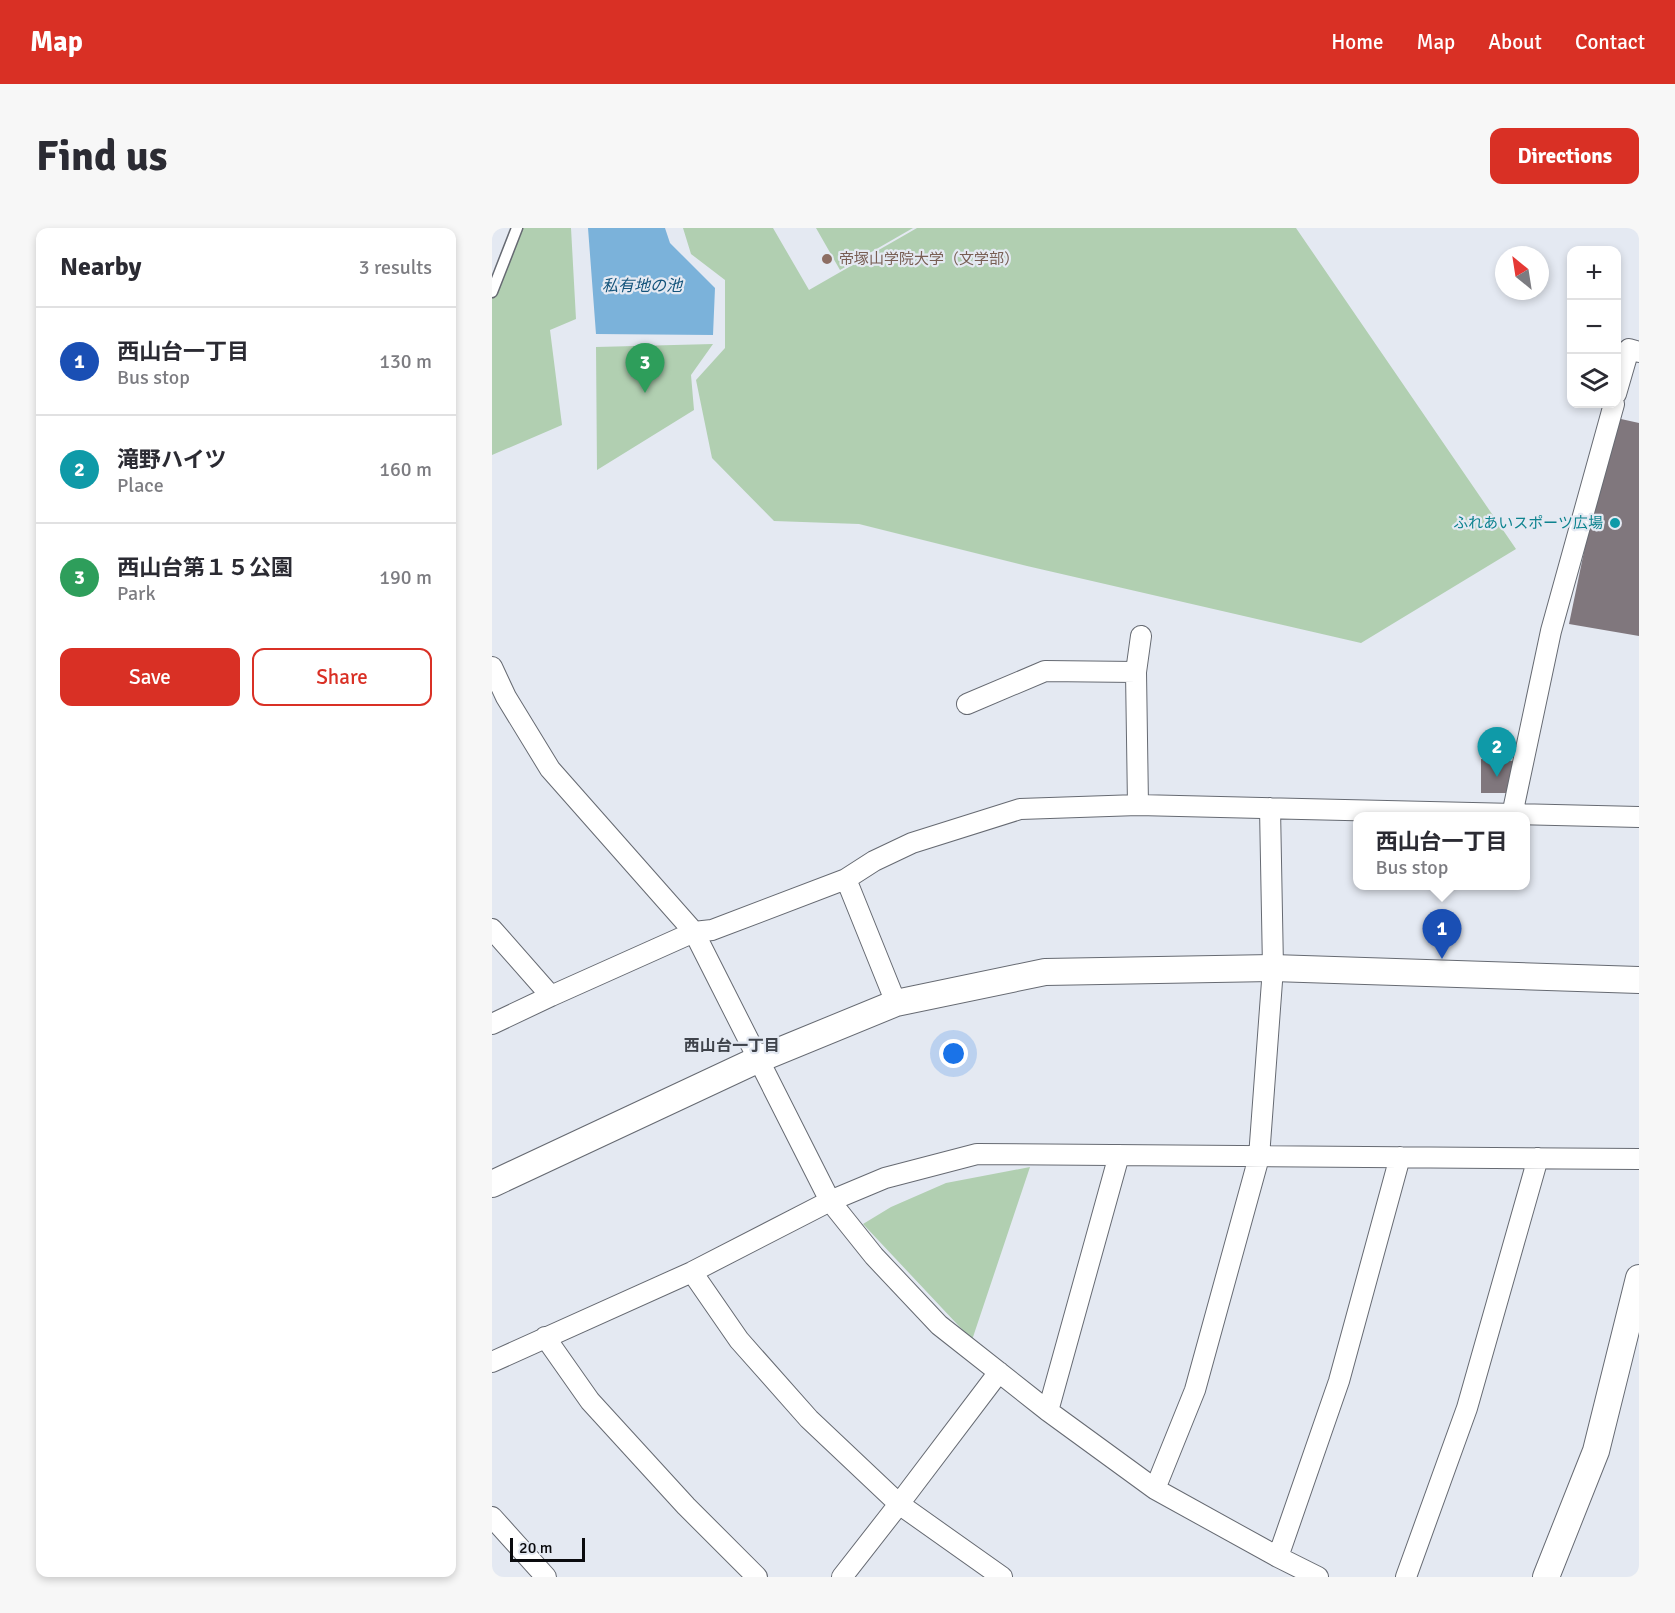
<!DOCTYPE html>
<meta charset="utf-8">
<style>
:root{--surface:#fff;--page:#f7f7f7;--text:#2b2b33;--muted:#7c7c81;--line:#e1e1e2;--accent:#d93025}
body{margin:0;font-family:Signika,"Noto Sans JP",sans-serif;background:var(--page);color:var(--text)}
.controls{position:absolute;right:18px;top:18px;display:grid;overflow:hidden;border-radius:12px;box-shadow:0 3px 9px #0003}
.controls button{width:54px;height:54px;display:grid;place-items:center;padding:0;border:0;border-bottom:2px solid var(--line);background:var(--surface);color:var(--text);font:30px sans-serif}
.compass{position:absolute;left:1003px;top:18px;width:54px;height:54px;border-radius:50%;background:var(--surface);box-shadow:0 3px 9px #0003;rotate:330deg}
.scale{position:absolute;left:18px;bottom:15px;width:75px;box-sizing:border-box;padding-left:6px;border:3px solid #0a0b0e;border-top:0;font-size:16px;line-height:21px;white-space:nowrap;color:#0a0b0e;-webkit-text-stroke:4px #e4e9f2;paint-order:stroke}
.you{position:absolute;left:462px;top:826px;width:21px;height:21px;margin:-15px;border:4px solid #fff;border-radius:50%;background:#1a73e8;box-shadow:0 0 0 9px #1a73e833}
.badge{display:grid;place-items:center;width:39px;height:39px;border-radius:50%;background:var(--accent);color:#fff;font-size:20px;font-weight:700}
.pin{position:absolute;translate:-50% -50px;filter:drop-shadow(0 2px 3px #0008)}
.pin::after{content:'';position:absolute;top:32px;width:21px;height:18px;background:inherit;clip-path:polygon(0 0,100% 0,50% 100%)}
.popup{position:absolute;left:861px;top:584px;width:177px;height:78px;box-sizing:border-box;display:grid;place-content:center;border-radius:12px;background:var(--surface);filter:drop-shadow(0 2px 4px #0005);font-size:20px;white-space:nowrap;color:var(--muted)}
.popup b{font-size:22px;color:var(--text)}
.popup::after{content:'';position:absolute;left:50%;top:100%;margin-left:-12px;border:12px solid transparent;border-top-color:var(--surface)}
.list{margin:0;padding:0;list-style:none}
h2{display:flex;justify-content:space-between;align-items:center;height:78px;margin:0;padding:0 24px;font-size:26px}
h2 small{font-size:20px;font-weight:400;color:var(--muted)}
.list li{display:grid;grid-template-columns:39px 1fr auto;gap:18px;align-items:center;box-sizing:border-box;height:108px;padding:0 24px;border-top:2px solid var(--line)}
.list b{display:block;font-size:22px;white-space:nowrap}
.list p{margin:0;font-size:20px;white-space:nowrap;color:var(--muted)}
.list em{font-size:20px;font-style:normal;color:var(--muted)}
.actions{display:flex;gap:12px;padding:18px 24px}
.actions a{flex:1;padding:14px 0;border:2px solid var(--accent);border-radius:12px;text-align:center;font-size:21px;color:var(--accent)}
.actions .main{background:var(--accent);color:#fff}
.icon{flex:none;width:33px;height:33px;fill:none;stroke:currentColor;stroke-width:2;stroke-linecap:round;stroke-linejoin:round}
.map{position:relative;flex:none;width:1147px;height:1349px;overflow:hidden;border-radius:12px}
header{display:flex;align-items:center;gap:36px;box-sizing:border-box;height:84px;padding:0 30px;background:var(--accent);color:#fff}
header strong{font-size:28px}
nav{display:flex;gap:33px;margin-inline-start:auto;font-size:21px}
.intro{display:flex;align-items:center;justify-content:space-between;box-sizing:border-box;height:144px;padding:0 36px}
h1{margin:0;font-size:42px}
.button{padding:15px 27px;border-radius:12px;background:var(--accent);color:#fff;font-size:21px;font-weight:700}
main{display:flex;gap:36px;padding:0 36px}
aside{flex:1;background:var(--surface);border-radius:12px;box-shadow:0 3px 9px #0003}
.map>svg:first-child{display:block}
.green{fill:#b1cfb1}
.water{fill:#7bb2da}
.building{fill:#80777d}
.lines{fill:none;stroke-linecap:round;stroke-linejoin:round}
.service-casing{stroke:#666a72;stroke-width:13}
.minor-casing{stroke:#666a72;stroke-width:22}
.tertiary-casing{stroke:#666a72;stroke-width:28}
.service{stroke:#fff;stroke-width:10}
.minor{stroke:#fff;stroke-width:20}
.tertiary{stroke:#fff;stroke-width:26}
.education-dot{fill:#8d6e63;stroke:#e4e9f2;stroke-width:2}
.culture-dot{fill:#0f9aa8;stroke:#e4e9f2;stroke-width:2}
.labels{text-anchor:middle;stroke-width:4.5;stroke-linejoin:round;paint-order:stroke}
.education-label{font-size:15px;fill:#785e54;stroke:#e4e9f2;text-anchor:start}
.culture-label{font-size:15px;fill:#0d838f;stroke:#e4e9f2;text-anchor:end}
.water-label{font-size:16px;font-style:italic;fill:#14547b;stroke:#e4e9f2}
.neighbourhood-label{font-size:16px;font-weight:bold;fill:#3f434b;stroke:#e4e9f2}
</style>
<header>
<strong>Map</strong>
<nav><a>Home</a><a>Map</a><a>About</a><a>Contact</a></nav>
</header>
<div class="intro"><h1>Find us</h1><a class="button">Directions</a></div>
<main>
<aside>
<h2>Nearby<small>3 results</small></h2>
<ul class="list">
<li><span class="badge" style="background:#1a4fb4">1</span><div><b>西山台一丁目</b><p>Bus stop</p></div><em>130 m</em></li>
<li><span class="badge" style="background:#0f9aa8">2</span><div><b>滝野ハイツ</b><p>Place</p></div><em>160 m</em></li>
<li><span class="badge" style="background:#2e9e5b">3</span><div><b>西山台第１５公園</b><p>Park</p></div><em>190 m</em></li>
</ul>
<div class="actions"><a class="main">Save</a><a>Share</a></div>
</aside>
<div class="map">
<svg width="1147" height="1349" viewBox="0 0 1147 1349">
<rect width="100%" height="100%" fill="#e4e9f2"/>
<!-- green -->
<path class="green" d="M25,0H79L84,91L58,102L70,197L0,227V64Z
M191,0H281L317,62L425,0H804L1024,321L869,415L535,338L367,296L282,293L220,230L204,152L233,120V52L199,26Z
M324,0H421L348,42Z
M221,116L199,147L202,182L105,242L104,119Z
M538,939L480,1112L371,996L399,979L454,955Z"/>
<!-- water -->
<path class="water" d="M96,0H173L178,15L223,60L221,107L104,106Z"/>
<!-- building -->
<path class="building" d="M1120,189L1147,195V408L1077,396Z
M989,531L1022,533L1021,565H989Z"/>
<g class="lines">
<defs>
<path id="service" d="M0,64L25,0"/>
<path id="minor" d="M1124,166L1137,121L1147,124
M0,439L14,469L58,541L202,704L220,702L354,651L382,633L420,615L528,581L646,577L1147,589
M475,476L553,443L644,444
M646,577L644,444L649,408
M1020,587L1059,403L1122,176
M354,651L404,775
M0,701L59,768
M0,796L59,768L202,704L338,973L382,1028L447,1097L556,1183L663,1261L786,1329L826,1349
M200,1044L247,1112L317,1191L407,1276L510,1349
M53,1109L98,1173L194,1278L265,1349
M0,1134L200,1044L338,973L393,950L485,926L1147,931
M556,1183L627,927
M663,1261L703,1162L767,929L781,740L778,580
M0,1289L54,1349
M786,1329L847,1153L908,929
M350,1349L407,1276L507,1144
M914,1349L975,1180L1046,930"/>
<path id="tertiary" d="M0,956L265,832L404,775L553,744L781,740L1147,752
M1054,1349L1104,1223L1147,1050"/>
</defs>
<!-- service casing -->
<use href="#service" class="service-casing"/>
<!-- minor casing -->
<use href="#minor" class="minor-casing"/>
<!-- tertiary casing -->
<use href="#tertiary" class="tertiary-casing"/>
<!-- service -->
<use href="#service" class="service"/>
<!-- minor -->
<use href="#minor" class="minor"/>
<!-- tertiary -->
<use href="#tertiary" class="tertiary"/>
</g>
<!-- markers -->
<circle class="education-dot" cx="335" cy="31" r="6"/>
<circle class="culture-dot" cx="1123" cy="295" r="6"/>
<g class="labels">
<!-- education labels -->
<g class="education-label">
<text x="347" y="36">帝塚山学院大学（文学部）</text>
</g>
<!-- culture labels -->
<g class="culture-label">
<text x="1111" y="300">ふれあいスポーツ広場</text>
</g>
<!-- water labels -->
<g class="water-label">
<text x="150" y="63">私有地の池</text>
</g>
<!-- neighbourhood labels -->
<g class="neighbourhood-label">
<text x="240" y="823">西山台一丁目</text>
</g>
</g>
</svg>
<div class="controls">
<button>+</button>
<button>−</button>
<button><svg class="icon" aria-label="layers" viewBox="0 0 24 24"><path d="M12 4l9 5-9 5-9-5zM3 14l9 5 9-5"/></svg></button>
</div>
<svg class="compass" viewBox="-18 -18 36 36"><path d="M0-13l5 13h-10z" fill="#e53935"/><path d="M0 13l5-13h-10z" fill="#7c7c81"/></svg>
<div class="scale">20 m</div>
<div class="you"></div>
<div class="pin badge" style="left:950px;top:731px;background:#1a4fb4">1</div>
<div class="popup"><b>西山台一丁目</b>Bus stop</div>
<div class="pin badge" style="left:1005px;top:549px;background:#0f9aa8">2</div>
<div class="pin badge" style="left:153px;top:165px;background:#2e9e5b">3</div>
</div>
</main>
